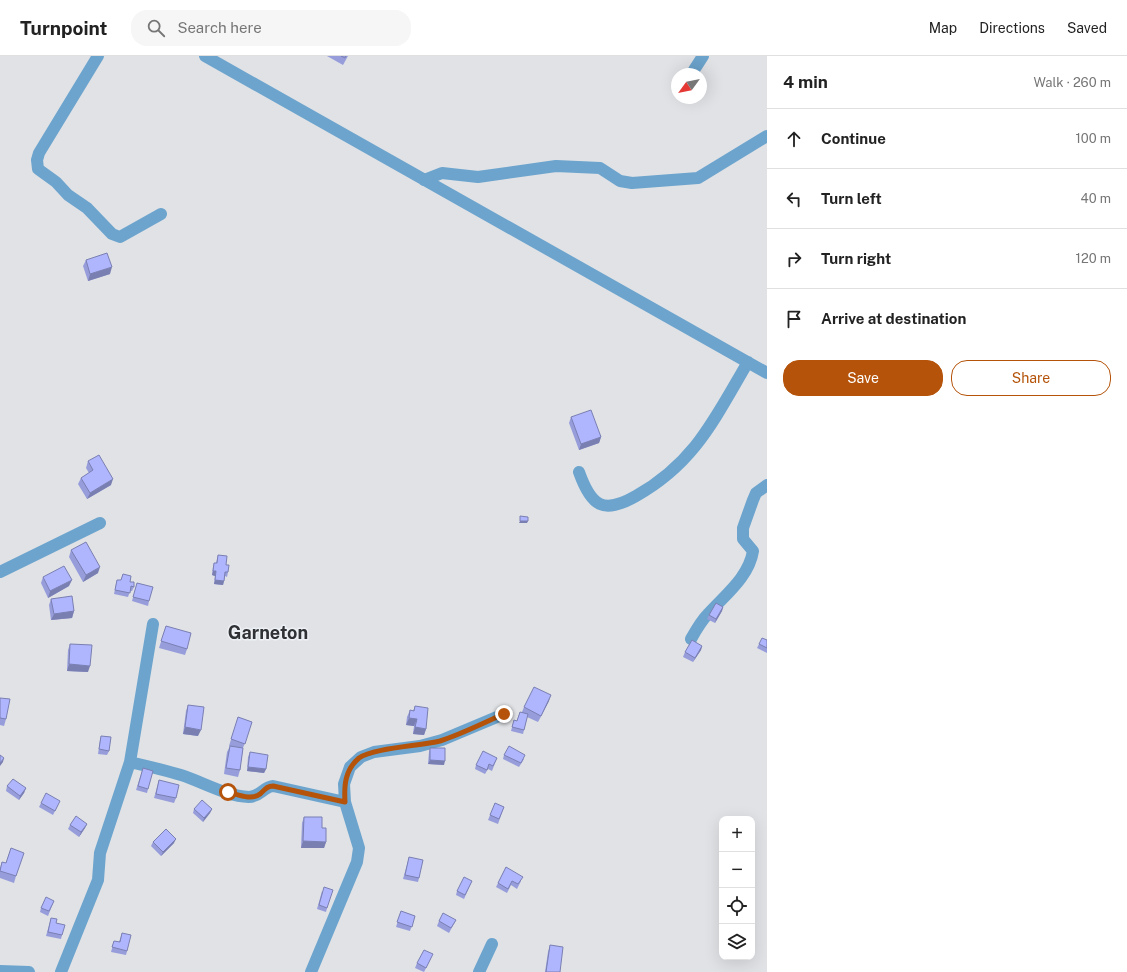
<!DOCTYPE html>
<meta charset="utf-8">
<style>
:root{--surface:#fff;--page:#f6f6f6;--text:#222;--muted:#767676;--line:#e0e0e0;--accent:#b45309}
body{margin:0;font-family:"Public Sans",sans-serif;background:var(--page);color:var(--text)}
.controls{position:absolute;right:12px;bottom:12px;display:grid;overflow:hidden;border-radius:8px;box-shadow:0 4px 16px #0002}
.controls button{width:36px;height:36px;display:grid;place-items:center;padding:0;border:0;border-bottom:1px solid var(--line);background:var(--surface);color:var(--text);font:20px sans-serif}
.compass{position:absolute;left:671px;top:12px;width:36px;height:36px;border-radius:50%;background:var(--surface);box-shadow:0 4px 16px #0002;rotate:237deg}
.stop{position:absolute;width:12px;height:12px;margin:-9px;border:3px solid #b45309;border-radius:50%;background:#fff}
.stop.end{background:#b45309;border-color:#fff;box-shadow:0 1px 4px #0008}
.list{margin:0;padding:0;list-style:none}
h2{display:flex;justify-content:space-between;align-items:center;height:52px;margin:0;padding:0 16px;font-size:17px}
h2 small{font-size:13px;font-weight:400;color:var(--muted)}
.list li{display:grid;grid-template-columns:26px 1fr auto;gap:12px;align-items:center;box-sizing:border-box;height:60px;padding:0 16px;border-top:1px solid var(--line)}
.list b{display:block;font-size:15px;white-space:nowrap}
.list em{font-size:13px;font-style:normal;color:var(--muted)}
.actions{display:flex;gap:8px;padding:12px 16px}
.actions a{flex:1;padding:9px 0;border:1px solid var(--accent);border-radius:16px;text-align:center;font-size:14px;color:var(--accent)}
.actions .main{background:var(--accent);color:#fff}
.icon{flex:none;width:22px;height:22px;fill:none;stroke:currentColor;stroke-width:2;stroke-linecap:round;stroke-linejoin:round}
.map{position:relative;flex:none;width:767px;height:916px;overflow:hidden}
header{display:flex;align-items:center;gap:24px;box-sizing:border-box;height:56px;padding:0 20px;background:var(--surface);border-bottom:1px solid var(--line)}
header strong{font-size:19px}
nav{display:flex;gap:22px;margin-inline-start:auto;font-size:14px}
.search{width:280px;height:36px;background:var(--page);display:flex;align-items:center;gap:10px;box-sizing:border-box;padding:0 14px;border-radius:16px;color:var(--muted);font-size:15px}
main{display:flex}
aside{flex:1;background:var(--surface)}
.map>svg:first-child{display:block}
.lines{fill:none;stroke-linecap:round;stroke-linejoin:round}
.minor{stroke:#6ca4cd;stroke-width:12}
.wall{fill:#969dda}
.shaded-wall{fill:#7a7fb2}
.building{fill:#afb6fe;stroke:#7a7fb2}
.route{stroke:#b45309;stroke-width:5}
.labels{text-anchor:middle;stroke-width:3;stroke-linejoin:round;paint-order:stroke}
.district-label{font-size:18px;font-weight:bold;fill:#2f3134;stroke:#edf0f4}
</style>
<header>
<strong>Turnpoint</strong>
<div class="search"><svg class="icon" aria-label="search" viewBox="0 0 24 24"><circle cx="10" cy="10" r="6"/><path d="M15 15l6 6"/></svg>Search here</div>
<nav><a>Map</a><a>Directions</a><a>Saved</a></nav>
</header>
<main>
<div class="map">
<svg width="767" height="916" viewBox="0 0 767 916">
<rect width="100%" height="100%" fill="#e0e2e6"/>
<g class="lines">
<!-- minor -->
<path class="minor" d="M98,0L39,97L37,104L38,113L56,126L68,139L87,152L112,178L120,181L161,158
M205,0L767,317
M694,14L703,0
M424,124L442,117L478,121L556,110L600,112L620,125L632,127L698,122L767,80
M579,416C591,450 603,459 636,440C695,407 715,362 748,306
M0,516L100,467
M691,583C696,574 701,565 708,558C725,539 749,521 753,495L743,483V472L753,444L756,437L767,429
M130,706C147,710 164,714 181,719C203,726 226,740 249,741C260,741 263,731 273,730L345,746
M0,915L29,916
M61,916L98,824L100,797L130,706L153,568
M311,916L357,806L359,792L345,746L344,728L350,711L361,701L374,696L420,690L442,684L504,658
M479,916L492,888"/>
</g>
<!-- wall -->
<path class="wall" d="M327,0H348L343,9Z
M86,204L110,218L88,225L83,210Z
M571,361L601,381L599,387L579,394L569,367Z
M88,405L111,429L87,443L78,428L81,422L89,417L86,412Z
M71,494L98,517L83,526L69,501Z
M218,499L226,509L228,516L227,521L225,520L223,529L214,528L215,520L212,519L213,511L214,507H216Z
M123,518L130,526L134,531L132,535H130L128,541L114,538L116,528L117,524H121Z
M43,521L69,530L48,542L41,527Z
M137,527L149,545L148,550L132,545Z
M51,543L74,555L72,562L51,564L49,549Z
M723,551L722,555L715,567L707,563L709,559Z
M166,570L187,593L185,599L159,592Z
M767,584V597L757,592L759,588Z
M70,588L88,616L67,615L68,594Z
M702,590L701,594L693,606L683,601L685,596Z
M0,642L6,663L4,670L0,669Z
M549,645L538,666L527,661L523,678L511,675L514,664L517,665L520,656H522L524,651Z
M188,649L198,680L183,678L186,655Z
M415,650L426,673L424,679L413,678L414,670L406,669L407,661L410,654L413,655Z
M238,661L252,666L243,692L240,714L238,721L224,718L227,696L230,690H231H229Z
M101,680L109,695L107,699L98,698L100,684Z
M430,692L444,709L428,708L429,696Z
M250,696L266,713L264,717L247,715L248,701Z
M504,699L524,703L519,711L503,703Z
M497,702L492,715L488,713L485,718L475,713L476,709Z
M143,712L148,733L147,737L136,734Z
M159,724L176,742L174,747L154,742Z
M7,730L26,732L24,737L19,744L6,735Z
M41,747L58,749L53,759L39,751Z
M495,747L504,751L498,768L488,764Z
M194,753H212L210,757L203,766L193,757Z
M304,761L322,772L326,786L324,792H301L302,767Z
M87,768L85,772L79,781L68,773L70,769Z
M153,786L174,787L161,800L151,790Z
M11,792L16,820L14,827L0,822V812L2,806L6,807Z
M409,801L419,822L418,826L403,823Z
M506,811L521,825L517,833L511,829L507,837L496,831Z
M472,825L464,843L456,839L457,835Z
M322,835L327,852L326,856L317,853Z
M54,845L48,860L40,856L41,852Z
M401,855L415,860L410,875L396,871Z
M51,862L56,867L62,879L61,883L46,880Z
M456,864L449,877L437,870L439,865Z
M122,877L127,895L126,899L111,896L114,885L119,886Z
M550,889L560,916H545L548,896Z
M431,902L424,916L415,912L417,907Z"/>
<!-- shaded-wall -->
<path class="shaded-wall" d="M112,211L110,218L88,225L90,218Z
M601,381L599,387L579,394L581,388Z
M113,423L111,429L87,443L90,437Z
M520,465H528L527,467H519Z
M100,511L98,517L83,526L86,519Z
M213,515H216L215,520L212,519Z
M72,524L69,530L48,542L50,535Z
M215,524L224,525L223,529L214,528Z
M723,551L722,555L715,567L716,563Z
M74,555L72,562L51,564L54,558Z
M702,590L701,594L693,606L695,602Z
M69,608L90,610L88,616L67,615Z
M551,639L549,645L538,666L541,660Z
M409,662L417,663L414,670L406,669Z
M185,671L201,674L198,680L183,678Z
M415,671L426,673L424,679L413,678Z
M4,702L3,706L0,710V707Z
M430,704L445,705L444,709L428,708Z
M248,711L266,713L264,717L247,715Z
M26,732L24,737L19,744L20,740Z
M212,753L210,757L203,766L204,762Z
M87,768L85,772L79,781L81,776Z
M176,783L174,787L161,800L163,796Z
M303,785L326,786L324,792H301Z"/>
<!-- building -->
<path class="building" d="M341,0H346L345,2Z
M107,197L112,211L90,218L86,204Z
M591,354L601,381L581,388L571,361Z
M99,399L113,423L90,437L81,422L93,414L88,405Z
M520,460L528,461V465H520Z
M86,486L100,511L86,519L71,494Z
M218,499L227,500L226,509H229L228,516H225L224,525L215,524L216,515H213L214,507H217Z
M64,510L72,524L50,535L43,521Z
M123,518L131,520L130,526H134V531L131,530L130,537L115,534L117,524H121Z
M137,527L153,531L149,545L133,541Z
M72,540L74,555L54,558L51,543Z
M716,547L723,551L716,563L709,559Z
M166,570L191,577L187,593L161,585Z
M762,582L767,584V592L759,588Z
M692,584L702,590L695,602L685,596Z
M70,588L92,589L90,610L69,608Z
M534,631L551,639L541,660L524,651Z
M0,642L10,643L6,663L0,662Z
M188,649L204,651L201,674L185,671Z
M415,650L428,652L426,673L415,671L417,663L409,662L410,654L414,655Z
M520,656L528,658L524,674L512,671L514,664L517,665Z
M238,661L252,666L245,688L231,683Z
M101,680L111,681L109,695L99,693Z
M230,690L243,692L240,714L226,712Z
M509,690L525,699L521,707L504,699Z
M430,692H445V705L430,704Z
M483,695L497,702L493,710L489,708L487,714L476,709Z
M250,696L268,699L266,713L248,711Z
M0,699L4,702L0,707Z
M143,712L153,715L148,733L138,730Z
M13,723L26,732L20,740L7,730Z
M159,724L179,729L176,742L156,738Z
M46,737L60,745L55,755L41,747Z
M202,744L212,753L204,762L194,753Z
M495,747L504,751L499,763L490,759Z
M76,760L87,768L81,776L70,769Z
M304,761H322V772H326V786L303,785Z
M166,773L176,783L163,796L153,786Z
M11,792L24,797L16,820L0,815L2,806L6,807Z
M409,801L423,804L419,822L405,819Z
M506,811L523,821L518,828L512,825L508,833L498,827Z
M464,821L472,825L465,839L457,835Z
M324,831L333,834L327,852L319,849Z
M46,841L54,845L49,855L41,852Z
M401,855L415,860L412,871L397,866Z
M443,857L456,864L451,872L439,865Z
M51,862L57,863L56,867L65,869L62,879L48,876Z
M122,877L131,879L127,895L112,891L114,885L120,886Z
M550,889L563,891L560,916H546Z
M424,894L433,898L426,912L417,907Z"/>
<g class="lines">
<!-- route -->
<path class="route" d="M228,736C237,738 251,745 260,738C265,734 266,730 273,730L345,746C344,729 345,714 359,702C373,692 420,690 440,685C462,678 483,667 504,658"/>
</g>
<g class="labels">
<!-- district labels -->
<g class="district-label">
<text x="268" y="583">Garneton</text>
</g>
</g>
</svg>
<div class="controls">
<button>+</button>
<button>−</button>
<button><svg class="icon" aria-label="locate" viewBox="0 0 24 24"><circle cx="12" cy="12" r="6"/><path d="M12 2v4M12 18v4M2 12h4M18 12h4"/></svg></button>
<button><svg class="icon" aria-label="layers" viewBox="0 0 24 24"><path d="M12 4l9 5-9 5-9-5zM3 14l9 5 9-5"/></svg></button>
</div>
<svg class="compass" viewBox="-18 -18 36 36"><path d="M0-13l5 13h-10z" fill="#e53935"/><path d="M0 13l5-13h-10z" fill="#767676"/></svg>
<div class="stop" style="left:228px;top:736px"></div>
<div class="stop end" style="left:504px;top:658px"></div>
</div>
<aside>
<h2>4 min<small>Walk · 260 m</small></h2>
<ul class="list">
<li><svg class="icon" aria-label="ahead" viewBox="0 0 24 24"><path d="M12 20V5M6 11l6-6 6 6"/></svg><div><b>Continue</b></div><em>100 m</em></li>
<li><svg class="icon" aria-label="left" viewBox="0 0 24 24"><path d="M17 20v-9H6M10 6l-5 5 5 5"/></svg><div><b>Turn left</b></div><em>40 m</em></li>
<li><svg class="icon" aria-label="right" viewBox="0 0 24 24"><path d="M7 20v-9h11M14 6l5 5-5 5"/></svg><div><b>Turn right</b></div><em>120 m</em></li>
<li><svg class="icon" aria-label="arrive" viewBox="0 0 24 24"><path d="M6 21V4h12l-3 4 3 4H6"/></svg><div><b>Arrive at destination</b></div></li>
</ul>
<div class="actions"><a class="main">Save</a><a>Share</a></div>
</aside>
</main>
